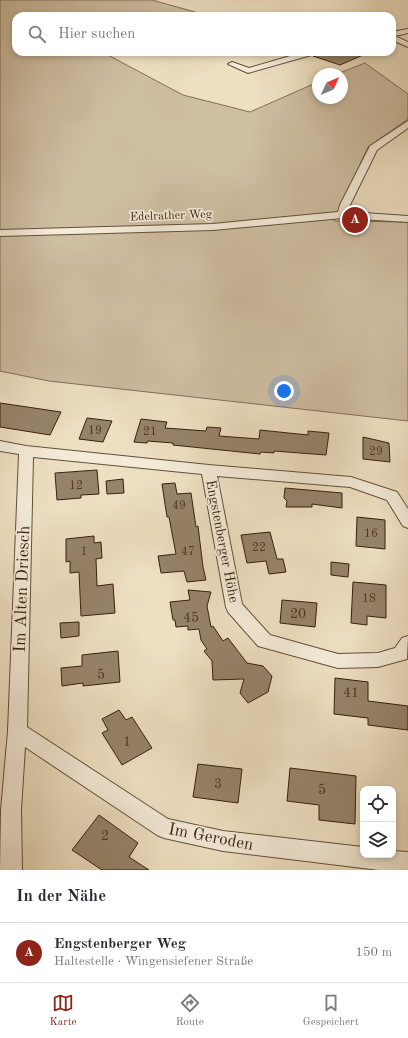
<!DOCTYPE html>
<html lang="de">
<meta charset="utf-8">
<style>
:root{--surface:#fff;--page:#f7f7f7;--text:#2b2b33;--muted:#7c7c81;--line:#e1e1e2;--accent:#8f2418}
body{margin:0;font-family:"Old Standard TT",serif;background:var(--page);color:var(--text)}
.controls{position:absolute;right:12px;bottom:12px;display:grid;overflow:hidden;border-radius:8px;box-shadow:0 2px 6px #0003}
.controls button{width:36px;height:36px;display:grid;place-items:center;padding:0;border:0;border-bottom:1px solid var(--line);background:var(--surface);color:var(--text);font:20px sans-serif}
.compass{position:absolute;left:312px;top:68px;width:36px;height:36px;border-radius:50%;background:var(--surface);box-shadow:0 2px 6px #0003;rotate:46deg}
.you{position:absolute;left:284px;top:391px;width:14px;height:14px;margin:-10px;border:3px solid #fff;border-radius:50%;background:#1a73e8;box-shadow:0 0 0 6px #1a73e833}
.badge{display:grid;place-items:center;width:26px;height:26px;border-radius:50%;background:var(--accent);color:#fff;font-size:13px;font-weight:700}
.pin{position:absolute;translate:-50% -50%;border:2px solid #fff;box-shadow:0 1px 4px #0006}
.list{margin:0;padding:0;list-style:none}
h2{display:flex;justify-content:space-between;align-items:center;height:52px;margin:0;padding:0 16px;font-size:17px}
h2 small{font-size:13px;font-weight:400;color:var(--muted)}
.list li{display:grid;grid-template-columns:26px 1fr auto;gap:12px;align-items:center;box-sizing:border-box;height:60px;padding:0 16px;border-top:1px solid var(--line)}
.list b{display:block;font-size:15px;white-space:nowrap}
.list p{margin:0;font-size:13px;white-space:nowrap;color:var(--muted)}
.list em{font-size:13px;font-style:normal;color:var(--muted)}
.icon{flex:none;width:22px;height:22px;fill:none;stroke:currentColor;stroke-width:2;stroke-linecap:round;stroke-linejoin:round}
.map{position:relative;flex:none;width:408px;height:870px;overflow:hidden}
.search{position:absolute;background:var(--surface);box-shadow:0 2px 6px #0003;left:12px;right:12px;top:12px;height:44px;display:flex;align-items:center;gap:10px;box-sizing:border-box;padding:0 14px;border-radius:12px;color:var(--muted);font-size:15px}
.sheet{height:112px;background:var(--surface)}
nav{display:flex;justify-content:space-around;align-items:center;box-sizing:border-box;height:56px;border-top:1px solid var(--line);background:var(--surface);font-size:11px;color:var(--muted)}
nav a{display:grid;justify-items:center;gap:2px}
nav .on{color:var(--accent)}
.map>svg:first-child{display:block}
.green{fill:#cebea2;stroke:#836e58}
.building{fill:#96836b;stroke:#381f0d}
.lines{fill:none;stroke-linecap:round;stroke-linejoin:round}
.minor-casing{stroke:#654f3a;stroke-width:2}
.minor{fill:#f3ead7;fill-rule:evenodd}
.labels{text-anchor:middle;stroke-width:3.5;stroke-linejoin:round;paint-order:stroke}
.far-street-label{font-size:12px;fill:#381f0d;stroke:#f3ead7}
.number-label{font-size:12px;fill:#503824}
.street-label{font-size:14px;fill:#381f0d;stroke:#f3ead7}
.near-number-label{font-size:14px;fill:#503824}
.near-street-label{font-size:17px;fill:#381f0d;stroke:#f3ead7}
</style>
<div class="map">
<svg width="408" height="870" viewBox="0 0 408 870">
<rect width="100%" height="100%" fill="#eddfc1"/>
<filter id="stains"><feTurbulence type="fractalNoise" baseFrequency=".005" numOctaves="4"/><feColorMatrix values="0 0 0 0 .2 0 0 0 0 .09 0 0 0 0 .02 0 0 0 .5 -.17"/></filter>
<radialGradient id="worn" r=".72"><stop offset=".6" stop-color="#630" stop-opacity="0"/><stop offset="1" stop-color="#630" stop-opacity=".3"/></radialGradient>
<!-- green -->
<path class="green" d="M0,0H152L202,14L198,16H16V52H62L71,54L108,55L183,95L250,112L318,82V98H342V74H337L365,63L408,94V119L368,147L334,221L408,222V421L49,381L0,371Z"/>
<!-- building -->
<path class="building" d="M317,52H370L340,65L313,56L316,55Z
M0,403L61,412L50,435L0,427Z
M87,418L112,421L103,442L79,439Z
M141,419L167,422L165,428L206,431L207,427L221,428L219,436L259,439L260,430L308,435V431L329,433L326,455L274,451V453L261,452L260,454L173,445V443L148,441L147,443L134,442Z
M363,437L389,443L390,462L363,459Z
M97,470L99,494L81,495V498L57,500L55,473Z
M123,479L124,493L107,494L106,481Z
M175,483L177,494L191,493L196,527L198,526L203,567L206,580L187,582L184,571L161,573L158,556L176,554L169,517H167L162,484Z
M285,488L342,493V508L312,504V507H286L287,501L284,498Z
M357,517L385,520V549L356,546Z
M270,532L277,559H283L286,572L269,574L266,561L247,563L241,535Z
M94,536V543L101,542L102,558L96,559L97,586L113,584L115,613L81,616L79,572L70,573V561L66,562V539Z
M331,562L349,564L348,577L331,575Z
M353,582L386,585V618L367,616V625L351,623Z
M188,590L211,592L207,606L211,627L213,626L223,641L228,638L247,663L263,666L272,676L268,692L248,703L240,693L244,679L213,680L212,661L204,651L207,649L201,640L199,629L188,630V626L176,627L175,620H173L170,602L190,600Z
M282,600L317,603L315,627L280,623Z
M79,622V636L61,638L60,623Z
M118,651L120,682L83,686V683L62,686L61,668L82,666V655Z
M335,678L368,682V701L408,706V730L368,725V718L334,714Z
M119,710L126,720L132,717L152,748L122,765L102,733L108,730L102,719Z
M198,764L242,769L238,803L193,797Z
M290,768L356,776L355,824L319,820V805L287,801Z
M99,815L138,843L129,857L149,870H102L72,850Z"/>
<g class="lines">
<defs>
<path id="minor" d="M408,29V33L395,36L408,42V47L392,40V32Z
M304,52H316L315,54L248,73L228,64L232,62L249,68Z
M408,121V128L377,150L350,205L349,212L408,216V222L343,218L213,230L0,236V230L213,224L338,212L340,205L370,146Z
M0,441L26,446L209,465L351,477L397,492L408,509V528L403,526L387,500L350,487L217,476L242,604L270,635L338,654L378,653L395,648L402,638L408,636L407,659L378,667L338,668L258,646L228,612L226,607L202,474L33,457L27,727L168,819L223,831L363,847V855H393V851L408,852V870H379L223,851L164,838L157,835L25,747L21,810L22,870H0L1,810L8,731L19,454L0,451Z"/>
</defs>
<!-- minor casing -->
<use href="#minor" class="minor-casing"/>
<!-- minor -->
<use href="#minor" class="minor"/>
</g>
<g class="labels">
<!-- far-street labels -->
<g class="far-street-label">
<text transform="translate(171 215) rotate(-2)" y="4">Edelrather Weg</text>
</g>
<!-- number labels -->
<g class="number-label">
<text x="95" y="434">19</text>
<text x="150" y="435">21</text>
<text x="376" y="455">29</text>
<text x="76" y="489">12</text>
<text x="179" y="509">49</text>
<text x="371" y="537">16</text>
<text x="259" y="551">22</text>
<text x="84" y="555">1</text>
<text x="188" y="555">47</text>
<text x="369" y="602">18</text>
</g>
<!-- street labels -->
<g class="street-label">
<text transform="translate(223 541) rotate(79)" y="5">Engstenberger Höhe</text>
</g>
<!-- near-number labels -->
<g class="near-number-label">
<text x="298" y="618">20</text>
<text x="191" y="622">45</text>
<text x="101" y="679">5</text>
<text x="351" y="697">41</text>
<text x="127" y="746">1</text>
<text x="218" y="788">3</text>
<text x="322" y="794">5</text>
<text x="105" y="840">2</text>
</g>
<!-- near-street labels -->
<g class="near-street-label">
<text transform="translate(21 589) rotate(-88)" y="6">Im Alten Driesch</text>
<text transform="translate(211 836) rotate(11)" y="6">Im Geroden</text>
</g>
</g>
<rect width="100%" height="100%" filter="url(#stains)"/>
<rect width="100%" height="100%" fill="url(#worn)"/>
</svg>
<div class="controls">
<button><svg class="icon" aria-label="locate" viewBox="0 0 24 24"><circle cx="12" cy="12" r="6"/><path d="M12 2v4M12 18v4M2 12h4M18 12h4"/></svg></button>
<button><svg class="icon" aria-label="layers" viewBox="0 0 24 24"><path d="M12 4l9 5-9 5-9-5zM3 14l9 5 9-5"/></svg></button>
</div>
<svg class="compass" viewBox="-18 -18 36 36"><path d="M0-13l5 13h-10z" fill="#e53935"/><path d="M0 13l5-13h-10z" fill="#7c7c81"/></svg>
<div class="you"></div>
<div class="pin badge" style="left:355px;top:220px">A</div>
<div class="search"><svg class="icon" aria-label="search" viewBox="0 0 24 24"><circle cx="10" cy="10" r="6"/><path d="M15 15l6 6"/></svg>Hier suchen</div>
</div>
<section class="sheet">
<h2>In der Nähe<small></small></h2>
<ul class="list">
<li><span class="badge">A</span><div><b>Engstenberger Weg</b><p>Haltestelle · Wingensiefener Straße</p></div><em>150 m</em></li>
</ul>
</section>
<nav>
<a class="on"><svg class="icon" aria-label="map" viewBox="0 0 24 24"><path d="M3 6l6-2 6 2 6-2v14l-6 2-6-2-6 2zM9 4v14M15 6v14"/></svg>Karte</a>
<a><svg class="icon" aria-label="directions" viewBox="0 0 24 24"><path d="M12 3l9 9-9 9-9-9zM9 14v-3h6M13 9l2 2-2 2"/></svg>Route</a>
<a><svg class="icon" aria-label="saved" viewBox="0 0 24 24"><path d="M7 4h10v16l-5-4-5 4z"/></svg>Gespeichert</a>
</nav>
